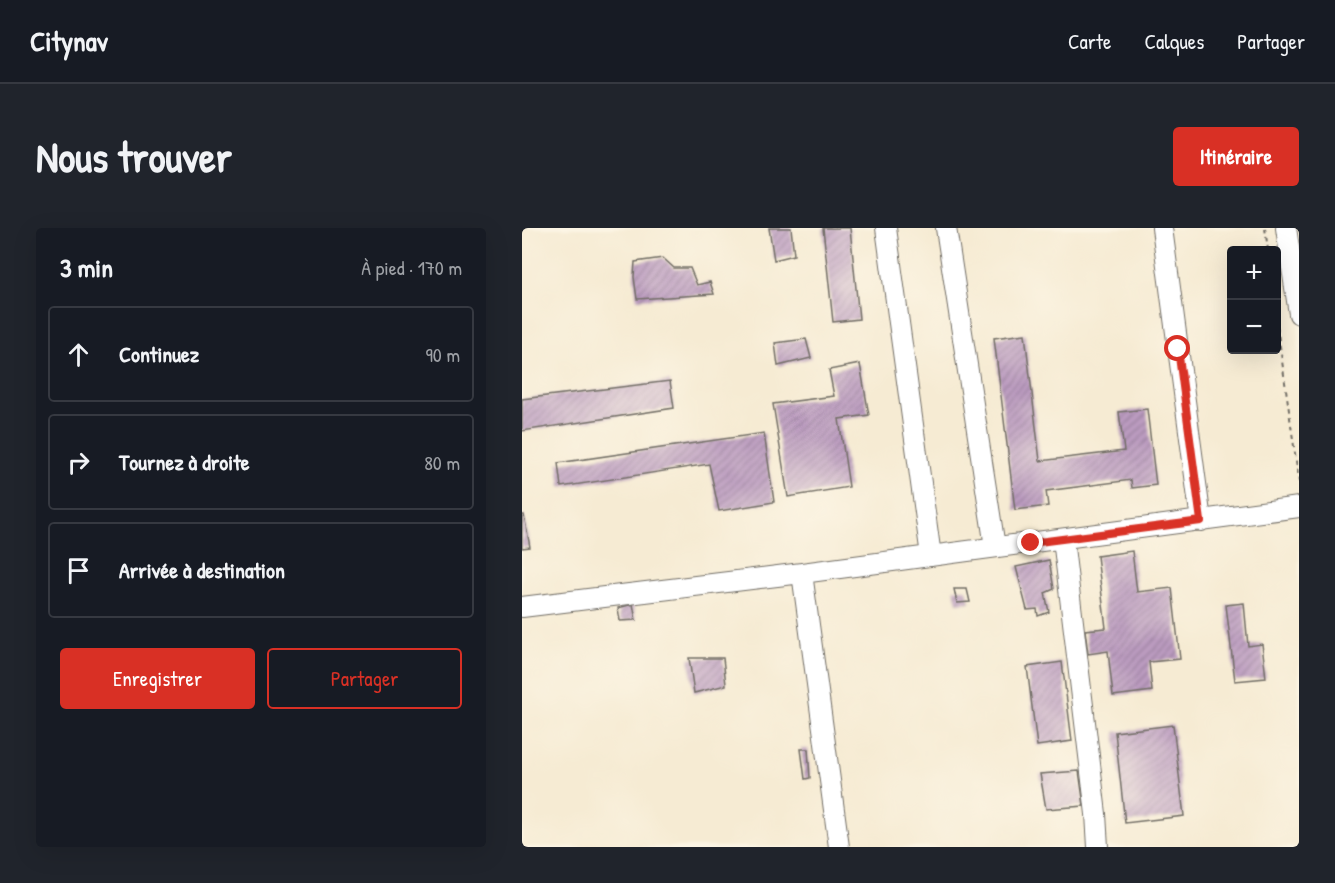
<!DOCTYPE html>
<html lang="fr">
<meta charset="utf-8">
<style>
:root{--surface:#171b24;--page:#20242c;--text:#f1f3f6;--muted:#9ea1a6;--line:#363941;--accent:#d93025}
body{margin:0;font-family:"Patrick Hand",sans-serif;background:var(--page);color:var(--text)}
.controls{position:absolute;right:18px;top:18px;display:grid;overflow:hidden;border-radius:6px;box-shadow:0 6px 24px #0002}
.controls button{width:54px;height:54px;display:grid;place-items:center;padding:0;border:0;border-bottom:2px solid var(--line);background:var(--surface);color:var(--text);font:30px sans-serif}
.stop{position:absolute;width:18px;height:18px;margin:-14px;border:4px solid #d93025;border-radius:50%;background:#fff}
.stop.end{background:#d93025;border-color:#fff;box-shadow:0 2px 6px #0008}
.list{margin:0;padding:0;list-style:none}
h2{display:flex;justify-content:space-between;align-items:center;height:78px;margin:0;padding:0 24px;font-size:26px}
h2 small{font-size:20px;font-weight:400;color:var(--muted)}
.list li{display:grid;grid-template-columns:39px 1fr auto;gap:18px;align-items:center;box-sizing:border-box;height:96px;margin:0 12px 12px;padding:0 12px;border:2px solid var(--line);border-radius:6px}
.list b{display:block;font-size:22px;white-space:nowrap}
.list em{font-size:20px;font-style:normal;color:var(--muted)}
.actions{display:flex;gap:12px;padding:18px 24px}
.actions a{flex:1;padding:14px 0;border:2px solid var(--accent);border-radius:6px;text-align:center;font-size:21px;color:var(--accent)}
.actions .main{background:var(--accent);color:#fff}
.icon{flex:none;width:33px;height:33px;fill:none;stroke:currentColor;stroke-width:2;stroke-linecap:round;stroke-linejoin:round}
.map{position:relative;flex:none;width:777px;height:619px;overflow:hidden;border-radius:6px}
header{display:flex;align-items:center;gap:36px;box-sizing:border-box;height:84px;padding:0 30px;background:var(--surface);border-bottom:2px solid var(--line)}
header strong{font-size:28px}
nav{display:flex;gap:33px;margin-inline-start:auto;font-size:21px}
.intro{display:flex;align-items:center;justify-content:space-between;box-sizing:border-box;height:144px;padding:0 36px}
h1{margin:0;font-size:42px}
.button{padding:15px 27px;border-radius:6px;background:var(--accent);color:#fff;font-size:21px;font-weight:700}
main{display:flex;gap:36px;padding:0 36px}
aside{flex:1;background:var(--surface);border-radius:6px;box-shadow:0 6px 24px #0002}
.map>svg:first-child{display:block}
.building{fill:url(#building-hatch)}
.lines{fill:none;stroke-linecap:round;stroke-linejoin:round}
.minor-casing{stroke:#726e66;stroke-width:22}
.path{stroke:#726e66;stroke-width:2;stroke-dasharray:4.5 4.5;stroke-linecap:butt}
.minor{stroke:#fff;stroke-width:20}
.route{stroke:#d93025;stroke-width:8}
</style>
<header>
<strong>Citynav</strong>
<nav><a>Carte</a><a>Calques</a><a>Partager</a></nav>
</header>
<div class="intro"><h1>Nous trouver</h1><a class="button">Itinéraire</a></div>
<main>
<aside>
<h2>3 min<small>À pied · 170 m</small></h2>
<ul class="list">
<li><svg class="icon" aria-label="ahead" viewBox="0 0 24 24"><path d="M12 20V5M6 11l6-6 6 6"/></svg><div><b>Continuez</b></div><em>90 m</em></li>
<li><svg class="icon" aria-label="right" viewBox="0 0 24 24"><path d="M7 20v-9h11M14 6l5 5-5 5"/></svg><div><b>Tournez à droite</b></div><em>80 m</em></li>
<li><svg class="icon" aria-label="arrive" viewBox="0 0 24 24"><path d="M6 21V4h12l-3 4 3 4H6"/></svg><div><b>Arrivée à destination</b></div></li>
</ul>
<div class="actions"><a class="main">Enregistrer</a><a>Partager</a></div>
</aside>
<div class="map">
<svg width="777" height="619" viewBox="0 0 777 619">
<defs>
<pattern id="building-hatch" width="6" height="6" patternUnits="userSpaceOnUse" patternTransform="scale(1.5)"><rect width="6" height="6" fill="#bb9bc0"/><path d="M-1 1l2-2M0 6l6-6M5 7l2-2" fill="none" stroke="#987f9c"/></pattern>
</defs>
<rect width="100%" height="100%" fill="#fcf5e5"/>
<filter id="ink" filterUnits="userSpaceOnUse"><feTurbulence type="fractalNoise" baseFrequency=".0167" numOctaves="2"/><feDisplacementMap in="SourceGraphic" scale="12" xChannelSelector="R" yChannelSelector="G"/><feConvolveMatrix kernelMatrix="1 2 1 2 8 2 1 2 1" color-interpolation-filters="sRGB"/></filter>
<filter id="wash" filterUnits="userSpaceOnUse"><feTurbulence type="fractalNoise" baseFrequency=".008" numOctaves="4" result="noise"/><feDisplacementMap in="SourceGraphic" scale="24" xChannelSelector="R" yChannelSelector="G"/><feGaussianBlur stdDeviation="1.35" result="paint"/><feColorMatrix in="noise" values="0 0 0 0 0 0 0 0 0 0 0 0 0 0 0 0 0 1.4 0 .05"/><feComposite in="paint" operator="in"/></filter>
<g filter="url(#wash)">
<rect width="100%" height="100%" fill="#f6ebd3"/>
<g id="blocks">
<!-- building -->
<path class="building" d="M247,0H269L272,27L252,32Z
M301,0H328L337,91L311,94Z
M141,30L152,40H168L175,57L188,54L192,66L115,71L112,49L113,34Z
M503,106L518,233L602,223L597,184L625,181L634,257L610,260L609,252L524,263L526,278L493,282L472,110Z
M284,111L289,130L256,138L253,115Z
M338,136L347,187L317,191L327,259L266,269L251,176L312,168L307,142Z
M148,153L152,180L0,203V171Z
M242,205L252,274L197,283L187,236L39,259L36,235Z
M0,287H2L8,319L0,320Z
M610,323L615,364L650,360L658,431L627,434L630,463L591,468L586,423L566,426L563,402L584,400L575,328Z
M527,332L532,361L523,365L527,384L516,388L515,381L505,382L494,339Z
M432,361H445L448,374L435,375Z
M722,375L726,418L740,416L744,450L713,453L704,377Z
M111,376L114,392L98,393L96,380Z
M167,430H201L204,457L172,465Z
M540,434L550,513L515,518L505,439Z
M651,497L662,588L603,595L593,504Z
M279,521H286L288,550L283,551Z
M557,543L562,578L524,581L518,546Z"/>
</g>
</g>
<g filter="url(#ink)">
<use href="#blocks" fill-opacity="0" stroke="#726e66" stroke-width="1.5"/>
<g class="lines">
<defs>
<path id="minor" d="M364,0L409,328
M424,0L473,319
M640,0L679,293
M764,0L777,86
M541,311L574,586L576,619
M280,345L317,619
M0,379L280,345L777,279"/>
</defs>
<!-- minor casing -->
<use href="#minor" class="minor-casing"/>
<!-- path -->
<path class="path" d="M743,0L746,22
M754,90L777,254"/>
<!-- minor -->
<use href="#minor" class="minor"/>
</g>
</g>
<g class="lines" filter="url(#ink)">
<!-- route -->
<path class="route" d="M509,315L679,293L656,121"/>
</g>
</svg>
<div class="controls">
<button>+</button>
<button>−</button>
</div>
<div class="stop" style="left:656px;top:121px"></div>
<div class="stop end" style="left:509px;top:315px"></div>
</div>
</main>
